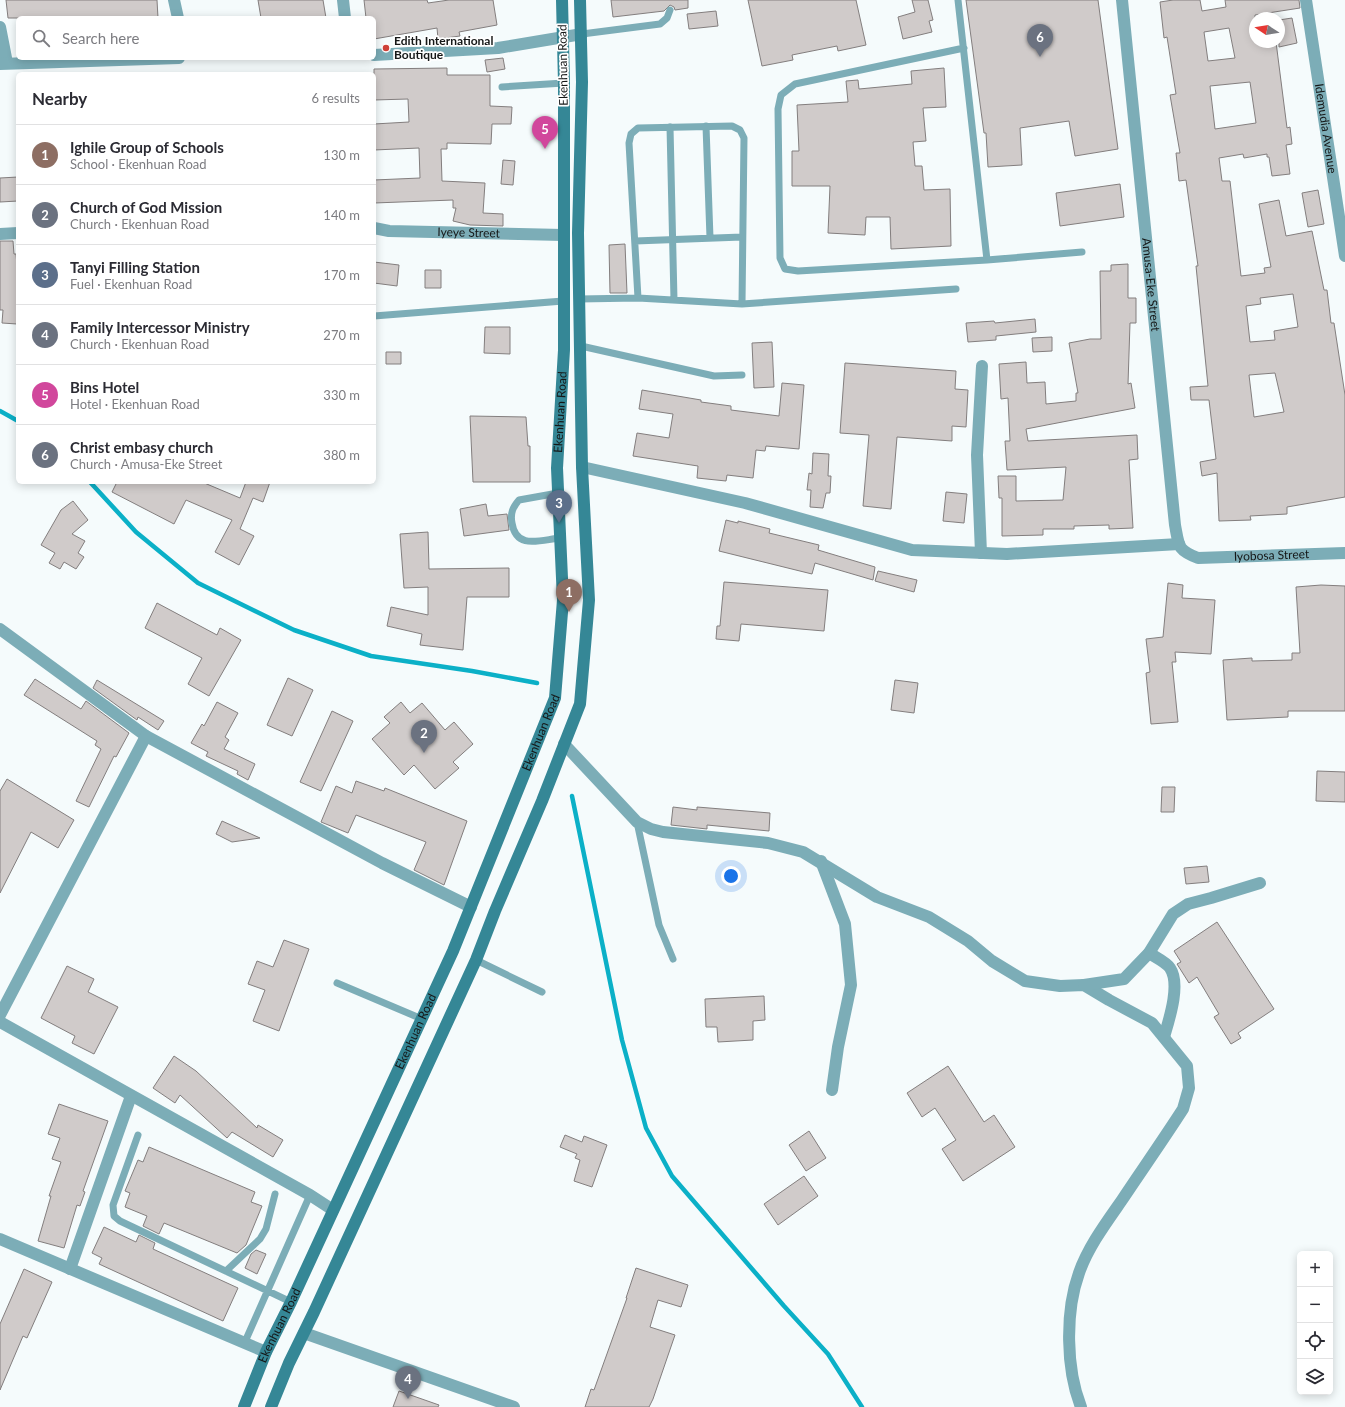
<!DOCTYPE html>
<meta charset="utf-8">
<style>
:root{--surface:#fff;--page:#f2f2f3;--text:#2b2b33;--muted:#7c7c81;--line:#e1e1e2;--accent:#d93025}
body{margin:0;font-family:Lato,sans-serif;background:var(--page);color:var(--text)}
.controls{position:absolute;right:12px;bottom:12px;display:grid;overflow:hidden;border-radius:6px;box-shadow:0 2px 10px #0003}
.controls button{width:36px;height:36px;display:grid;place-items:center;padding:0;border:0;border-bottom:1px solid var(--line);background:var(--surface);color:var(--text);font:20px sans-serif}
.compass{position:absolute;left:1249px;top:12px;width:36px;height:36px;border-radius:50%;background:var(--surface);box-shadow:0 2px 10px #0003;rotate:282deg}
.you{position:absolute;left:731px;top:876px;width:14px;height:14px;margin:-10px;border:3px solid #fff;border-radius:50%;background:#1a73e8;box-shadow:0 0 0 6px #1a73e833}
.badge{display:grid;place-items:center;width:26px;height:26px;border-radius:50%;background:var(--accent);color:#fff;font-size:13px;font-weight:700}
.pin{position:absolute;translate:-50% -33px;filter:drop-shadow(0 1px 2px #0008)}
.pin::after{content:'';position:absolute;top:21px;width:14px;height:12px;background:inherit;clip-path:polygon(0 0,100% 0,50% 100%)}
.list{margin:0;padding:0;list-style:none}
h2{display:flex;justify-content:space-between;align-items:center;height:52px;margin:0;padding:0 16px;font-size:17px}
h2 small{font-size:13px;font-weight:400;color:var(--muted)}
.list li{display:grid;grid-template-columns:26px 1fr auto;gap:12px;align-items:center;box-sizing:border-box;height:60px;padding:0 16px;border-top:1px solid var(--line)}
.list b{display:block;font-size:15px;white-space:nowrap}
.list p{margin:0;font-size:13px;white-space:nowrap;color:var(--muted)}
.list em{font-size:13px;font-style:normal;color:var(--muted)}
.icon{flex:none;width:22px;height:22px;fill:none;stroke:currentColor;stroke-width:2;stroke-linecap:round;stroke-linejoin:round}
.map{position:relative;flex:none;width:1345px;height:1407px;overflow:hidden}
.search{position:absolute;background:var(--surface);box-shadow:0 2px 10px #0003;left:16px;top:16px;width:360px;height:44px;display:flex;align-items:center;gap:10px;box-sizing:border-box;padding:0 14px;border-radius:6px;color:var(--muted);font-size:15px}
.panel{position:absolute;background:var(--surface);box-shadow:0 2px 10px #0003;left:16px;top:72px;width:360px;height:412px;border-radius:6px}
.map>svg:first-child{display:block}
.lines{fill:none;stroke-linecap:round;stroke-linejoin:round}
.stream{stroke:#0bb0c7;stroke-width:4.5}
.building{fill:#d0cbca;stroke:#837e7e;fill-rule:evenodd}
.lane{stroke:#7cadb7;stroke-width:7}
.street{stroke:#7cadb7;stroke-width:12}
.secondary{stroke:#358796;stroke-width:12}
.poi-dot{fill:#cf4138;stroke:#fff;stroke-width:1.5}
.labels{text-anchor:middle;stroke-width:3.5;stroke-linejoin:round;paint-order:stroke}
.poi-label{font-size:12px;font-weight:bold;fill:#151717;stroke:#fff;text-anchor:start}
.street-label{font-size:12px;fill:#151717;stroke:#fff}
</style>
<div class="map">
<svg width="1345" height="1407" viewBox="0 0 1345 1407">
<rect width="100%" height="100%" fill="#f5fbfc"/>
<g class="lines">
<!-- stream -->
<path class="stream" d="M0,411L18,421
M90,482L136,532L198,583L294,630L371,656L472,671L537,683
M572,796L622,1040L646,1128L672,1176L784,1306L828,1354L862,1407"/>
</g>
<!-- building -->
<path class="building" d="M6,0H157L158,18H8Z
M258,0H323L326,18H261Z
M364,0H427L428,3L449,0H493L497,25L459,32L460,36L438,39L437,28L374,39V18H366Z
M611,0H688V8L675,10L674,7L670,5L664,11L613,17Z
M748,0H856L866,45L838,51L837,46L792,55L793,60L762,66Z
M912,0H928L933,20L929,21L932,32L903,39L898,17L915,12Z
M966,0H1098L1118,149L1075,156L1069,121L1020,128L1022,165L988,167L986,133H984Z
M1173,0H1200L1202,11L1226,7L1225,0H1299L1300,8L1255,15V42H1276L1287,128L1290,127L1292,144L1286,145L1290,174L1272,176L1269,157H1267V154L1244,158L1243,154L1219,158L1222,181H1230L1241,276L1265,273L1264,268L1271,267L1259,204L1279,200L1286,236L1312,231L1324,290H1327L1331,323H1334L1345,395V497L1287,507V514L1250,516L1251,520L1219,521L1217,473L1202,476L1200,462L1216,459L1209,400H1191L1190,387L1208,386L1196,266H1198L1186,180L1179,181L1176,153H1180L1170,95L1176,94L1167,37L1164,38L1160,2ZM1229,28L1235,58L1208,61L1204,32ZM1250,82L1256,123L1215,129L1210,86ZM1293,294L1298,327L1274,331L1275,340L1250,342L1246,306L1261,304L1260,298ZM1275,373L1284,412L1254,417L1249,375Z
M716,11L718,26L689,29L687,14Z
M1292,18L1297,43L1279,47V20Z
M503,58L505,69L487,72L485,60Z
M447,68V75H490V106L512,107L511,124H492L491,144L447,143V149H441L442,181L485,183L483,213L503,214V226L470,225L453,221L456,208H453V200L374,203V180L420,178L419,148L374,150V124L409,122L408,99L374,100V69Z
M944,68L946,107L923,108L926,141L913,142L915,166H922L924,190L950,189L951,246L891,249L890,217H866L865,235L828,233L830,186H792V151H799L797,105L848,102L846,81L858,80L859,89L912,84L911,71Z
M503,160L515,161L513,185L501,184Z
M18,177V201L0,202V178Z
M1120,184L1124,217L1060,226L1056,193Z
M1318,190L1324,224L1308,227L1302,193Z
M0,241H13L14,254H16L18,276L17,324L2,323L3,310H0Z
M625,244L627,293H610L609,245Z
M374,262L399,265L397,286L374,283Z
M1128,264V298H1136V323H1130L1128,384L1131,383L1135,408L1026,429L1028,441L1137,435L1138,459L1129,460L1133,528L1109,529V525L1074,526V529H1043V535L1002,536V498H999L998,476H1016V501L1063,500L1066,467L1007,470L1005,441H1010L1008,398L1001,399L999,364L1026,362L1027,383L1045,382L1046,404L1076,401V393H1078L1069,343L1090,339H1101L1100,271H1111V265Z
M425,270H441V288H425Z
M1035,319L1036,332L996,336V340L968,342L966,323L994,321L995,323Z
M485,327H510V354L484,353Z
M1052,337V351L1033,352L1032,338Z
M772,342L774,387L754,388L752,343Z
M386,352H401V364H386Z
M845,363L956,371L955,389L968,390L966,427L952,426V441L897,437L891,509L863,506L869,435L840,433Z
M782,383L804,385L799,449L766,446L765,451L756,450L753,478L727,475L726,481L697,478L698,466L633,456L637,433L669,438L673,414L639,409L642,390L701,400V402L731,406V410L779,416Z
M470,416L526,417L528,446H530V482H473Z
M813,453L829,454L828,476H831L830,493H826L823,508L810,507L811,490H807L809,473L812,474Z
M117,482H202L240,498L246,482H270L263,502L253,498L240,529L254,536L239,565L215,552L232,520L186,500L174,524L112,492Z
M946,492L967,494L964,523L943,521Z
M73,501L88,520L72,534L85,541L78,553L84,557L76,569L64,562L60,569L49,563L55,553L41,545L61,510Z
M486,504L488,516L507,514L509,530L464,536L460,509Z
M726,520L738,523V521L770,529L769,533L819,545L818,550L875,567L873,580L815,563L812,574L719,551Z
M428,532L429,569L509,568V597H467L463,650L420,645L422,634L387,626L391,607L428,615V587L404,588L400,534Z
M878,571L917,580L914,592L875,581Z
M724,582L828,590L824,631L741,624L739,641L716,639L717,626H720Z
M1168,583L1183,585L1182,598L1215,600L1211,654L1175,652L1176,662H1172L1178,722L1151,724L1146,673L1150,672L1146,639L1163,637Z
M1321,585L1345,586V711H1288V717L1227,720L1223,660L1252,658V661L1292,660V653H1300L1296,587Z
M157,603L217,635L220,628L241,640L209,696L188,684L202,658L145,628Z
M288,678L313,690L292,736L267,725Z
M35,679L81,709L86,701L129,733L116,757L114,756L89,807L76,801L101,749L95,745L97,741L24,695Z
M97,680L164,721L158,730L138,717L137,720L93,688Z
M895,680L918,683L914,713L891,710Z
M217,702L238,713L225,737L229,740L224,749L255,764L248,780L237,774L238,771L206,756L208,752L191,743L202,724L204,726Z
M401,702L410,713L422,703L445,730L454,722L473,744L453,762L459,768L435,789L414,765L404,775L372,739L390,723L384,717Z
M332,711L353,721L321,791L300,782Z
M1317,771L1345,772V802L1316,801Z
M7,779L74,820L58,848L31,832L0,893V791Z
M356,781L384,791L385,788L467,821L444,885L414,870L426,842L356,815L348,833L321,822L336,786L352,793Z
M1162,787H1175L1174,812H1161Z
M673,807L697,810V807L770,813L769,831L707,825V829L671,825Z
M222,821L260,838L232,842L216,834Z
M1207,866L1209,882L1186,884L1184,868Z
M1217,922L1274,1009L1238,1033L1241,1038L1231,1044L1214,1017L1219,1014L1197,977L1189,983L1177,964L1181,962L1174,951Z
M284,940L309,949L279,1031L253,1021L265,990L248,984L257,961L273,967Z
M67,966L94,979L88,992L118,1007L94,1054L72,1043L75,1036L41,1018Z
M764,996L765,1020L753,1021V1040L718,1042L717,1027H706L705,999Z
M174,1056L196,1071L257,1128L258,1125L283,1140L273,1157L232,1132L227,1138L180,1095L175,1103L153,1088Z
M948,1066L984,1122L994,1115L1015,1147L963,1181L942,1149L956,1140L935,1108L922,1117L907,1093Z
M59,1104L108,1121L83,1191L85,1192L80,1206L77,1205L64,1248L38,1241L51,1196H49L61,1162L52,1159L60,1138L48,1134Z
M809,1131L826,1158L806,1171L789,1145Z
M565,1135L582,1142L584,1136L607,1145L592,1187L574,1181L580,1160L575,1158L577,1154L560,1147Z
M149,1147L255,1192L251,1202L262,1206L246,1245L237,1253L164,1223L159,1234L143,1226L147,1216L125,1207L130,1193L125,1191L138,1160L143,1162Z
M804,1176L818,1196L778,1225L764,1204Z
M104,1227L136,1242L139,1235L155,1243L153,1249L238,1288L223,1321L99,1264L102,1258L92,1253Z
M256,1250L266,1254L257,1274L245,1268L251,1254Z
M636,1268L688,1285L681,1307L658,1300L650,1327L675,1335L653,1399L649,1407H585L591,1389L594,1390L627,1298H626Z
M24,1269L52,1282L27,1338L23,1336L0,1390V1324Z
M399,1391L439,1405L438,1407H393Z"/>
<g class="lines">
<!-- lane -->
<path class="lane" d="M958,0L987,260
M582,34L660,24L667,18L670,10
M964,48L795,84L781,95L778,109L780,258L785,269L798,271L987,260L1082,252
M502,87L564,83
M706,126L710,238
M670,127L674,300
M635,241L742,237
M638,298L629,143L631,134L638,128L732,126L740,130L744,138L742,304
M579,299L638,298L742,304L956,289
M374,316L563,301
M581,346L714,376L742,375
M558,493L519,500C513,507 510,513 512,523C516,550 540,540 560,538
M637,822L659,925L673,959
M476,960L542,992
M337,983L422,1019
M138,1135L113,1205L114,1216L120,1221L291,1302
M226,1271L260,1239L266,1229L275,1194
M244,1344L310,1195"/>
<!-- street -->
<g class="street">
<path d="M174,0L178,18"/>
<path d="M343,0L345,18"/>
<path id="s1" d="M1122,0L1175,525C1179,546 1177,550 1198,558L1345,553"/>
<path id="s2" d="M1306,0L1345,256"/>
<path d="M0,27L7,63"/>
<path d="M374,55L498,48L582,34"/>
<path d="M0,64L179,58"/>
<path id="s3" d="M374,228L389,231L563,235"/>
<path d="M0,234L18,233"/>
<path d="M582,467L745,503L912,550L1007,554L1179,544"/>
<path d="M981,553L977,455L982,366"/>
<path d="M0,629L146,736L382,863L471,907"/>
<path d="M564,744L637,822L651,829L663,832L768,843L803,852L877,897L929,917L968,941L992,961L1025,981L1060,986L1084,985L1109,1000L1152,1023L1187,1066L1189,1088L1183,1109C1163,1140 1142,1170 1122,1200C1106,1223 1088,1247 1079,1273C1065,1312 1066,1369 1081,1407"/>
<path d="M821,861L845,924L851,985L838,1047L832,1090"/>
<path d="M1149,953C1155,957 1166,962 1170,968C1181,984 1169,1020 1164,1037"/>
<path d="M1084,985L1124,979L1149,953L1173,914L1188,904L1211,898L1260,883"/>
<path d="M0,1015L146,736"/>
<path d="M0,1022L310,1195L333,1210"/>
<path d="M0,1239L266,1352"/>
<path d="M70,1269L131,1096"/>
<path d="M304,1333L514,1407"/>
</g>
<!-- secondary -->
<g class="secondary">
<path id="s4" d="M244,1407L266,1352L291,1302L453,951L555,698L563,600L557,468L564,350V83L562,0"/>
<path d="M271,1407L289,1363L314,1312L476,960L495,911L542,801L580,704L589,600L582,467L578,233L582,82L580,0"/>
</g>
</g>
<!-- markers -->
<circle class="poi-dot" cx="386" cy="48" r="4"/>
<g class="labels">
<!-- poi labels -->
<g class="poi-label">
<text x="394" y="45">Edith International<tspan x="394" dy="14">Boutique</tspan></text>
</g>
<!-- street labels -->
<g class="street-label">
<text transform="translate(563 65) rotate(-91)" y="4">Ekenhuan Road</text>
<text dy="4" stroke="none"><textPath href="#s2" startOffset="130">Idemudia Avenue</textPath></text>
<text dy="4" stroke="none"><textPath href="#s3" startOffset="95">Iyeye Street</textPath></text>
<text dy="4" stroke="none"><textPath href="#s1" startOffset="286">Amusa-Eke Street</textPath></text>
<text dy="4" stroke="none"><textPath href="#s4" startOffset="1061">Ekenhuan Road</textPath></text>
<text dy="4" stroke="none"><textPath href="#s1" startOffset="645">Iyobosa Street</textPath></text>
<text dy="4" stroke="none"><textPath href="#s4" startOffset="737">Ekenhuan Road</textPath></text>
<text dy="4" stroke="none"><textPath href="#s4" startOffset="413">Ekenhuan Road</textPath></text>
<text dy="4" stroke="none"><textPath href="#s4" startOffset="89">Ekenhuan Road</textPath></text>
</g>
</g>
</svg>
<div class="controls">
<button>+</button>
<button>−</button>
<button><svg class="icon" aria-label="locate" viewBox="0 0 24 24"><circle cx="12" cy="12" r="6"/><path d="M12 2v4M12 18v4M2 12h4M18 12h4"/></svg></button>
<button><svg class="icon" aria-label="layers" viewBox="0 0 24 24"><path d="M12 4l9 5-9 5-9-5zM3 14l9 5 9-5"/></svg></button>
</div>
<svg class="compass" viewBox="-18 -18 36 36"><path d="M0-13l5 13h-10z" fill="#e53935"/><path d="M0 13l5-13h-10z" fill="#7c7c81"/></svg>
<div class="you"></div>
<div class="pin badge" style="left:569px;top:612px;background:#8d6e63">1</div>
<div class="pin badge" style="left:424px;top:753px;background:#6b7280">2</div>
<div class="pin badge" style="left:559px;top:523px;background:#5c6f8a">3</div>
<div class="pin badge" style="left:408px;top:1399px;background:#6b7280">4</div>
<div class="pin badge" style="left:545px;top:149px;background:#d1479c">5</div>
<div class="pin badge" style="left:1040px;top:57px;background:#6b7280">6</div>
<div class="search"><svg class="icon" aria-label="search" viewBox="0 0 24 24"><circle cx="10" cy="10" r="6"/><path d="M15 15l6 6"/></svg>Search here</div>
<section class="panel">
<h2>Nearby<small>6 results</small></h2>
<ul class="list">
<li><span class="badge" style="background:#8d6e63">1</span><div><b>Ighile Group of Schools</b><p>School · Ekenhuan Road</p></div><em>130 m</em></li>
<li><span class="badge" style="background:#6b7280">2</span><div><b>Church of God Mission</b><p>Church · Ekenhuan Road</p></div><em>140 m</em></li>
<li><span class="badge" style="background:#5c6f8a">3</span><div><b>Tanyi Filling Station</b><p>Fuel · Ekenhuan Road</p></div><em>170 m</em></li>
<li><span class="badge" style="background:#6b7280">4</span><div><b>Family Intercessor Ministry</b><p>Church · Ekenhuan Road</p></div><em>270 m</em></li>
<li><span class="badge" style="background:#d1479c">5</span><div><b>Bins Hotel</b><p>Hotel · Ekenhuan Road</p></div><em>330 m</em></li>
<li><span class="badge" style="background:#6b7280">6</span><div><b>Christ embasy church</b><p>Church · Amusa-Eke Street</p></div><em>380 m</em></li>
</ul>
</section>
</div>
